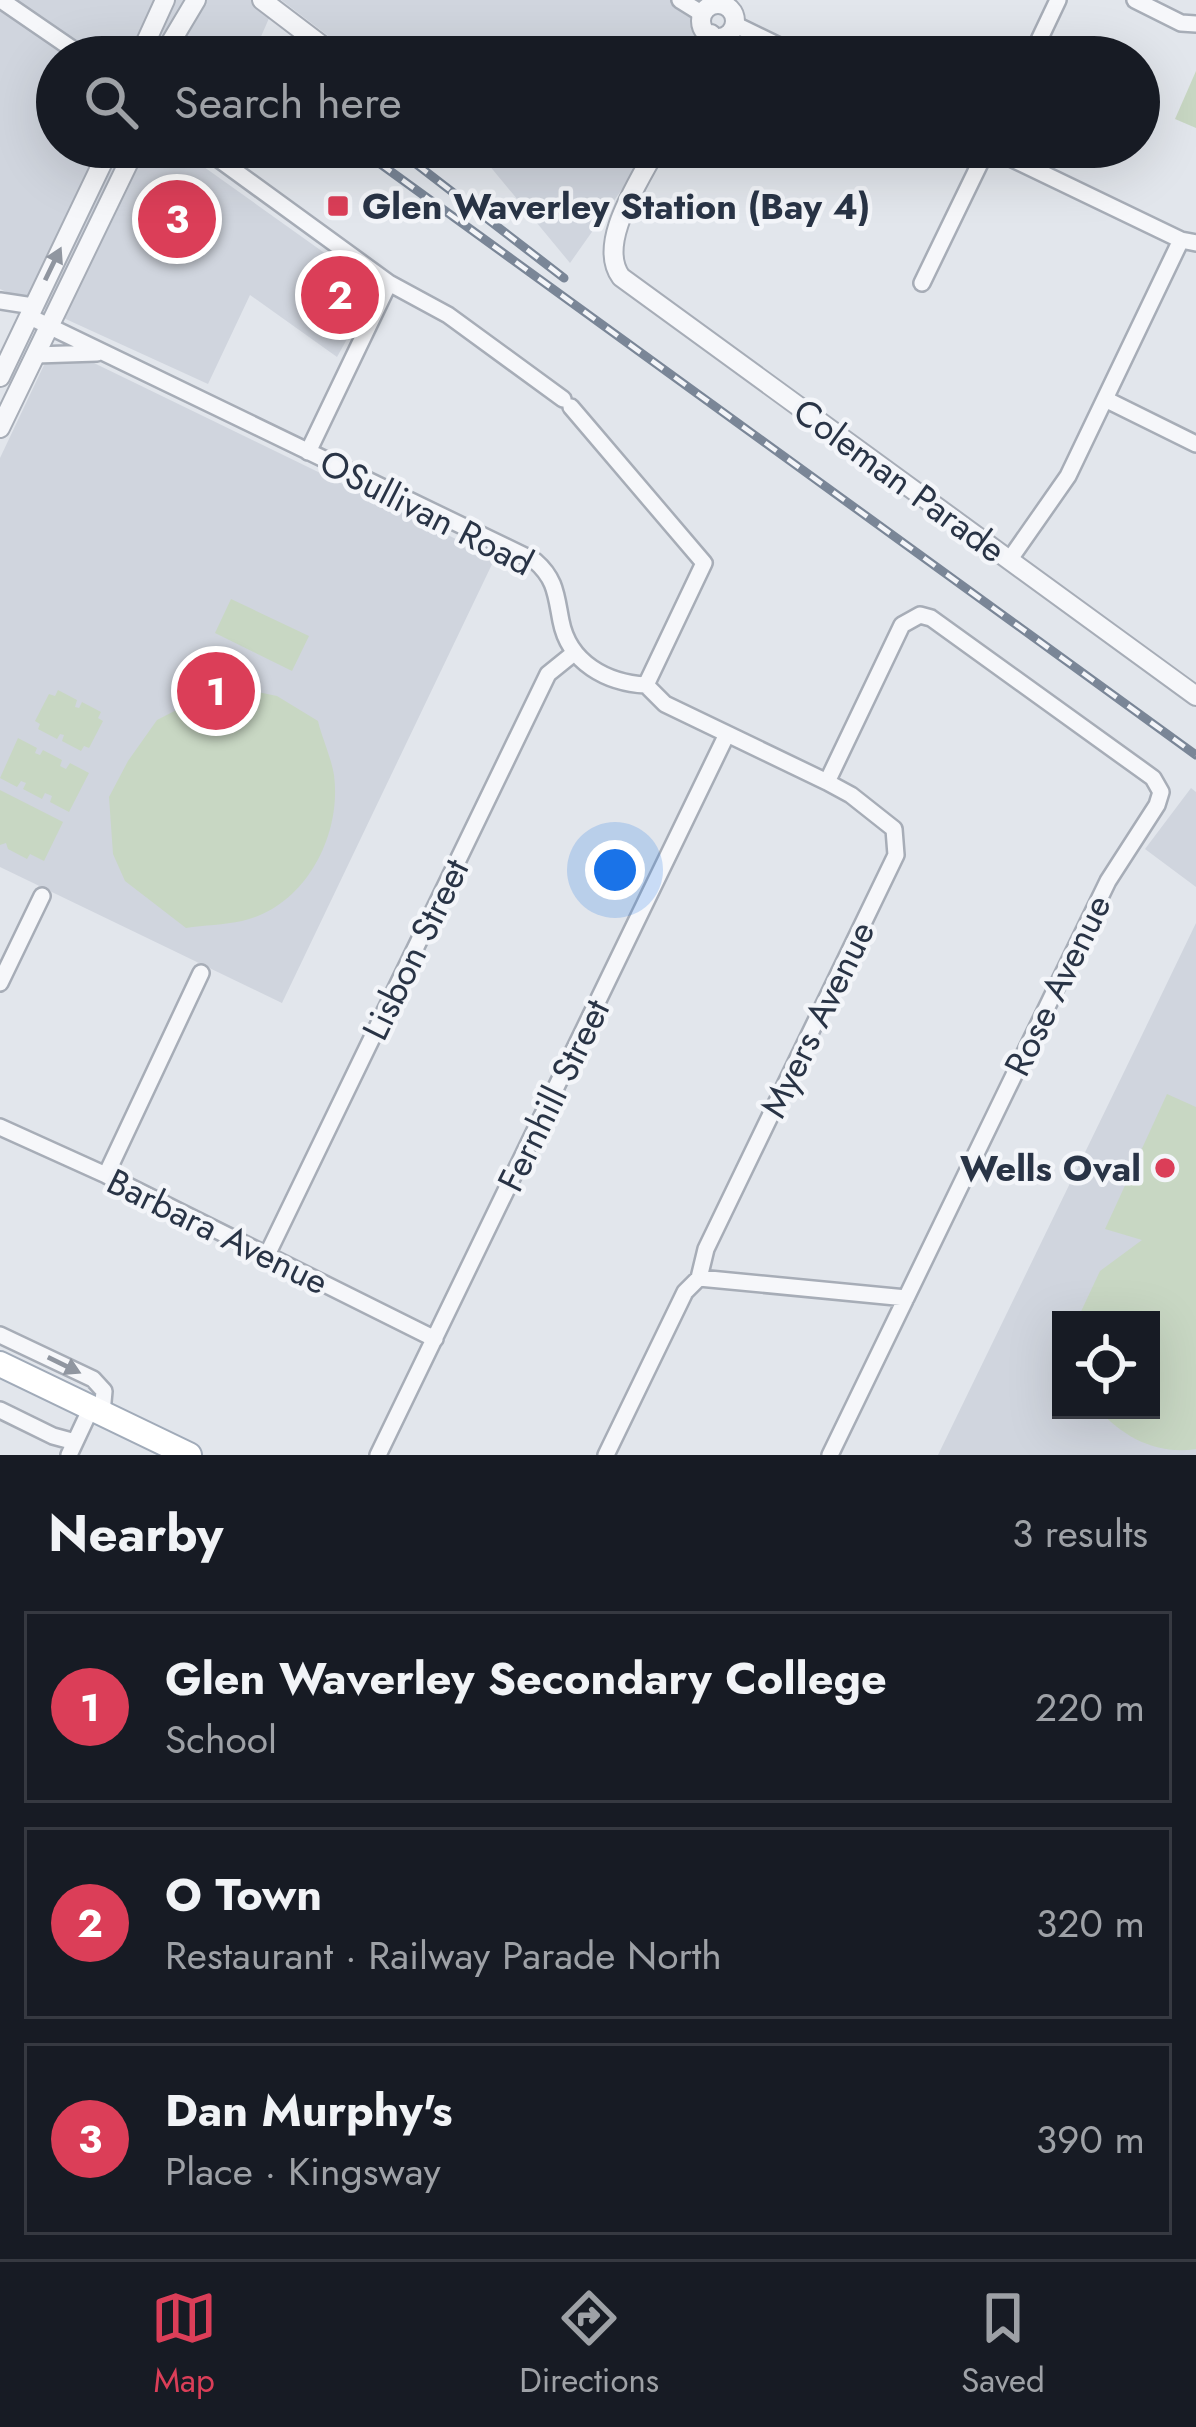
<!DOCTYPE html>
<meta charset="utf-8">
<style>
:root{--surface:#171b24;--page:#242831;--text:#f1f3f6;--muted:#9ea1a6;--line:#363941;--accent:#db3e58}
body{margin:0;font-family:Jost,sans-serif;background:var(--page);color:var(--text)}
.controls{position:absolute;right:36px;bottom:36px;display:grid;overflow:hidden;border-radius:0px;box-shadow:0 12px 48px #0002}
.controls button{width:108px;height:108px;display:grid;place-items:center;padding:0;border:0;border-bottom:3px solid var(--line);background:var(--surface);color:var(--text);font:60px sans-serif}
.you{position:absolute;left:615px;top:870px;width:42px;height:42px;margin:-30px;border:9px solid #fff;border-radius:50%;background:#1a73e8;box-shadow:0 0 0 18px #1a73e833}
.badge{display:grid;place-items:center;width:78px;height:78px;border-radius:50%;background:var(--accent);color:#fff;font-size:39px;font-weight:700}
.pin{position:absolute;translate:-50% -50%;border:6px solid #fff;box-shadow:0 3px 12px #0006}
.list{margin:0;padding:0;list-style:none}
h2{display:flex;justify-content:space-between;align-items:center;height:156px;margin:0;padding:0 48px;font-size:51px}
h2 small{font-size:39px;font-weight:400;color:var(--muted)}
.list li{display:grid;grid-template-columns:78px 1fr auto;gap:36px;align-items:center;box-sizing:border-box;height:192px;margin:0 24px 24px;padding:0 24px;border:3px solid var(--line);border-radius:0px}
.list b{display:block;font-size:45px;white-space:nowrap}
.list p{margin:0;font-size:39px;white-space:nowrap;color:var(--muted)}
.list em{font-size:39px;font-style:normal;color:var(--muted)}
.icon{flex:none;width:66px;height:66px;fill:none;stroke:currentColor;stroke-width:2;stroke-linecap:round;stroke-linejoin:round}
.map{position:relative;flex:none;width:1196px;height:1455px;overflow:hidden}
.search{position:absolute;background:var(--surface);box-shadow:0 12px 48px #0002;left:36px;right:36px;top:36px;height:132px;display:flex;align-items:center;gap:30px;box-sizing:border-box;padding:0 42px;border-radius:66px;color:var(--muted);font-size:45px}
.sheet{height:804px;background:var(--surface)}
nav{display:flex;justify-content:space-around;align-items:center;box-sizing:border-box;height:168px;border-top:3px solid var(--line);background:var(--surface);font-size:33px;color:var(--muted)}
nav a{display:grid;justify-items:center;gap:6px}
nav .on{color:var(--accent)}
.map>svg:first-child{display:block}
.built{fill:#d0d5de;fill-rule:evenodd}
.green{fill:#c8d7c3}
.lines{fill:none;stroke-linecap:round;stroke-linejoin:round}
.minor-casing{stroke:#a7adb7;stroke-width:20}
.tertiary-casing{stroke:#a7adb7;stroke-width:22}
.primary-casing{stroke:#a1abb9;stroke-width:28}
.minor{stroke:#f6f7fa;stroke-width:15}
.tertiary{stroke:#f6f7fa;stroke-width:18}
.primary{stroke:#fff;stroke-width:24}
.rail-casing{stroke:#7a8697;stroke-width:9}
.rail{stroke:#f3f5f9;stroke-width:4.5;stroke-dasharray:14;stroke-linecap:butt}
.oneway{fill:#9096a0}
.poi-dot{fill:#db3e58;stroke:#f3f5f9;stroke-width:4.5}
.labels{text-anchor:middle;stroke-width:9;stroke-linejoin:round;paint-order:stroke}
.poi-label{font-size:36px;font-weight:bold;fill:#293446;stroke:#f3f5f9;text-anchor:start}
.street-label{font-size:36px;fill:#293446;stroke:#f3f5f9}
</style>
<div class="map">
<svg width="1196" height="1455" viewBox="0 0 1196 1455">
<rect width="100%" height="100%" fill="#e2e6ec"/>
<!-- built -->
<path class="built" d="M0,0H277L252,57H57V147H213L204,167L375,289L337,357L250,295L208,384L0,289Z
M281,0H711L689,57H356Z
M474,147H648L637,168L570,263Z
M55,360L94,363L495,558L282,1003L0,867V458L44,365Z
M1191,788L1196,792V887L1145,849Z
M1196,923V1455H938L1142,1035ZM1061,1320H1151V1410H1061Z"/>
<!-- green -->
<path class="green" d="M1196,71V128L1175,119Z
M231,599L309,636L292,671L215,633Z
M238,688L277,696L318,721C322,738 331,757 334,775C342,836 305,907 242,921C224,925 204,925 186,928L125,881L113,854L109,797L128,761L157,720L194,701Z
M58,690L77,700L75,707L79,708L82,702L101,712L98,718L103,721L89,748L84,746L81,751L62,741L64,735L60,734L57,739L38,729L40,724L35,721L49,694L55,696Z
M18,738L37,748L35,753L40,755L43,750L62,760L60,766L66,769L70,763L89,773L69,812L50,802L52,796L45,793L42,799L23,789L26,783L21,781L17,787L0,778Z
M0,790L63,822L44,861L30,854L27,859L8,849L6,843L0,845Z
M1167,1094L1196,1107V1449C1158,1455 1124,1438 1099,1410H1151V1320H1077L1100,1271L1142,1240L1105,1229Z"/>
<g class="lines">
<defs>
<path id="minor" d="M1,0L84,57
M680,0L701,13
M1135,0L1181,23L1196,24
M736,25L802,57
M1031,57L1058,0
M202,147L389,283L448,315L563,399
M996,151L1181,240L1196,243
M922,283L983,157
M0,301L33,306
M28,316L535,561C556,579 556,596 561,621C569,663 607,683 646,685L665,704L827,782
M36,355L97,353
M1107,400L1196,444
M571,407L704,563L646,685
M308,452L389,283
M1010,559L1068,476L1181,240
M0,983L42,896
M0,1127L106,1175L435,1339
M106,1175L201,973
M267,1255L548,674L574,653
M699,1278L906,1298
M0,1335L93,1379L104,1391L102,1413
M0,1410L53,1436L75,1442
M69,1455L91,1408
M378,1455L727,734
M606,1455L685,1292L699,1278L706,1249L896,855L894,829L851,795L827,782L902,625L920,615L931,618L1153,778L1161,792L1157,805L1108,881L830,1455"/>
<path id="tertiary" d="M262,0L337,57
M701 21a17 17 0 1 1 34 0a17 17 0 1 1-34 0Z
M86,57L141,50
M139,57L165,0
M162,57L196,0
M700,57L711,34
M657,147C640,181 596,243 621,277L1196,696
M0,377L110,147
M0,428L136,147"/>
<path id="primary" d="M0,1364L189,1455"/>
</defs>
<!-- minor casing -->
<use href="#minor" class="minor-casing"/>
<!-- tertiary casing -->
<use href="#tertiary" class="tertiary-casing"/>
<!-- primary casing -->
<use href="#primary" class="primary-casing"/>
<!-- minor -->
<use href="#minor" class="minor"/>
<!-- tertiary -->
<use href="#tertiary" class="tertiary"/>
<!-- primary -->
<use href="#primary" class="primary"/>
<defs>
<path id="rail" d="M357,147L1196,755
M394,147L564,278"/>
</defs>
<!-- rail casing -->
<use href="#rail" class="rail-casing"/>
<!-- rail -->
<use href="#rail" class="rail"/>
</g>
<!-- one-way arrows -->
<defs><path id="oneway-solid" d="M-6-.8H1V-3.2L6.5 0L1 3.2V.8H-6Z" transform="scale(3)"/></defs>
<g class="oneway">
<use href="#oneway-solid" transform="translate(53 264) rotate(-64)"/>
<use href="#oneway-solid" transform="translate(64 1365) rotate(26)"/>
</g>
<!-- markers -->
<g class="poi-dot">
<rect x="326" y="194" width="24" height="24" rx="6"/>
<circle cx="1165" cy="1168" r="12"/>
</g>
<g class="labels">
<!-- poi labels -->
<g class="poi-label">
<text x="362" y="219">Glen Waverley Station (Bay 4)</text>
<text x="1141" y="1181" text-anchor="end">Wells Oval</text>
</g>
<!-- street labels -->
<g class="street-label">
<text transform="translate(900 480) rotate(36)" y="13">Coleman Parade</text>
<text transform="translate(427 512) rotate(27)" y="13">OSullivan Road</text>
<text transform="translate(415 949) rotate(-64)" y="13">Lisbon Street</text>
<text transform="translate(1057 985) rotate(-64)" y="13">Rose Avenue</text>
<text transform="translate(817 1019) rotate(-64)" y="13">Myers Avenue</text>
<text transform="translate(553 1095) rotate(-64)" y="13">Fernhill Street</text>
<text transform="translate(218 1231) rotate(26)" y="13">Barbara Avenue</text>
</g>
</g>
</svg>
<div class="controls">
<button><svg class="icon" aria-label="locate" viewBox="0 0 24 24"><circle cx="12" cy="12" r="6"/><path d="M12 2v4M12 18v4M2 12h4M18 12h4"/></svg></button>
</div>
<div class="you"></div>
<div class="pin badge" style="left:216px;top:691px">1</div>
<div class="pin badge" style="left:340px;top:295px">2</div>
<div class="pin badge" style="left:177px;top:219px">3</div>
<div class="search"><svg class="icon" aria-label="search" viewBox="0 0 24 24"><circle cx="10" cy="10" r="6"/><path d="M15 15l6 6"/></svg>Search here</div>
</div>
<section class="sheet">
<h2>Nearby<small>3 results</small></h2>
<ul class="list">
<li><span class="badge">1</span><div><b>Glen Waverley Secondary College</b><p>School</p></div><em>220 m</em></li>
<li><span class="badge">2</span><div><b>O Town</b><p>Restaurant · Railway Parade North</p></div><em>320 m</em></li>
<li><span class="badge">3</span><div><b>Dan Murphy's</b><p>Place · Kingsway</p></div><em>390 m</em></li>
</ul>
</section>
<nav>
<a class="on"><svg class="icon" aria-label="map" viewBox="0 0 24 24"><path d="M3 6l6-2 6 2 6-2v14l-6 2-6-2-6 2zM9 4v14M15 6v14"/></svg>Map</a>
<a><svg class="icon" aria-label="directions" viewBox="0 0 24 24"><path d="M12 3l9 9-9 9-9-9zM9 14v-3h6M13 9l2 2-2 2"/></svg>Directions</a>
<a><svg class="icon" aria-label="saved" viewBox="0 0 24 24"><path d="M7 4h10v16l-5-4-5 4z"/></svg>Saved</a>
</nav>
